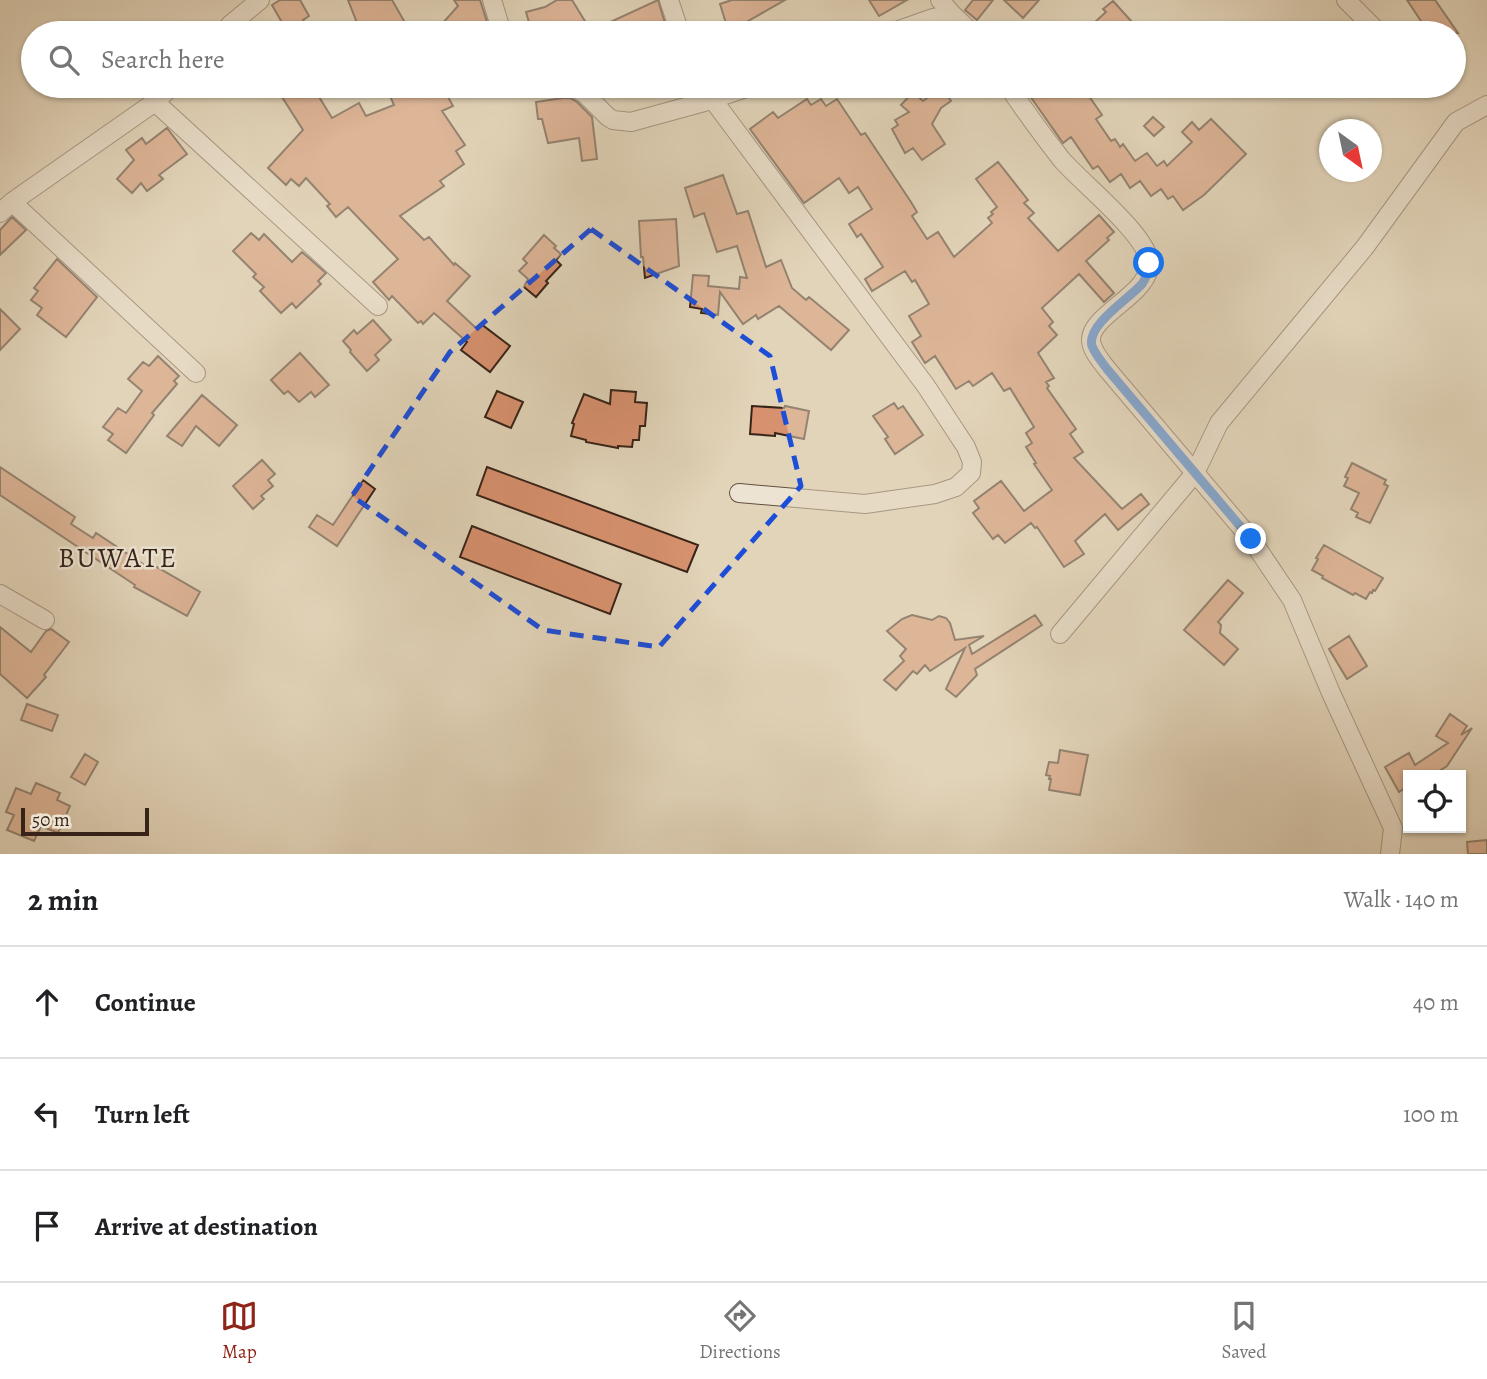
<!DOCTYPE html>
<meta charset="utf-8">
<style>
:root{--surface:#fff;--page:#f6f6f6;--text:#202124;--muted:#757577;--line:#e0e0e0;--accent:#8f2418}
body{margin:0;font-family:Alegreya,serif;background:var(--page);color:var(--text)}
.controls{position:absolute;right:21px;bottom:21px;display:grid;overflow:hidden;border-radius:0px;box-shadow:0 2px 5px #0004}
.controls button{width:63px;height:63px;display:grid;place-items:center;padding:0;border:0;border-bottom:2px solid var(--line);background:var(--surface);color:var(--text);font:35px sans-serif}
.compass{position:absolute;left:1319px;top:119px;width:63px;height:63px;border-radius:50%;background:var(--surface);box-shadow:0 2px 5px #0004;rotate:147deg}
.scale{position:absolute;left:21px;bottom:18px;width:128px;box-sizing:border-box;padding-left:7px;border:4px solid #372318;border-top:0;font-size:19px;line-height:24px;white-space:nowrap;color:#372318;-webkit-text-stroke:5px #ece3d2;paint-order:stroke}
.stop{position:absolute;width:21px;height:21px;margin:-16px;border:5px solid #1a73e8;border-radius:50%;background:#fff}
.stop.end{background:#1a73e8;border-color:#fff;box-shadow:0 2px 7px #0008}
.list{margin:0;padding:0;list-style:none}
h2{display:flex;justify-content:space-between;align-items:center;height:91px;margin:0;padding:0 28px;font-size:30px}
h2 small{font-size:23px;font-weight:400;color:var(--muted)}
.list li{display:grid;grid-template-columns:46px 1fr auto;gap:21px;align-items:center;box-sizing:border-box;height:112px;padding:0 28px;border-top:2px solid var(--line)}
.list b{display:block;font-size:26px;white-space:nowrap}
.list em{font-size:23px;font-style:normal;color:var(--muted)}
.icon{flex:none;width:38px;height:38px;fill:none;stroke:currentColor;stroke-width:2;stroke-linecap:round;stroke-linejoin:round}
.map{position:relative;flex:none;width:1487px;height:854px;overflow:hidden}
.search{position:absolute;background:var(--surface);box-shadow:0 2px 5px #0004;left:21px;right:21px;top:21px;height:77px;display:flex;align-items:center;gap:18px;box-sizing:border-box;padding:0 24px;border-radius:38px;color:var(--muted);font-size:26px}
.sheet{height:427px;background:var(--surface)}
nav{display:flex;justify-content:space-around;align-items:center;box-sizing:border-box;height:98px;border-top:2px solid var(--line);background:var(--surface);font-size:19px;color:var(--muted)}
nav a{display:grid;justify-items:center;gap:4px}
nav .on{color:var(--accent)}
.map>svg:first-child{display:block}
.building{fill:#d7916e;stroke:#372318;stroke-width:2}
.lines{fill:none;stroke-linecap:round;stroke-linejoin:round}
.street-casing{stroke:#624f40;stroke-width:20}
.street{stroke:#ece3d2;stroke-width:18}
.route{stroke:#1a73e8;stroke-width:9}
.marked{fill:none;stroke:#1d4ed8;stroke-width:5;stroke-dasharray:14 9;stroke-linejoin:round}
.labels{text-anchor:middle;stroke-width:5;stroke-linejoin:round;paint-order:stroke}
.quarter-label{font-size:28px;letter-spacing:2px;fill:#372318;stroke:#ece3d2}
</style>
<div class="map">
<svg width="1487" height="854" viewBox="0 0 1487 854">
<rect width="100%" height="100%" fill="#e2d4b9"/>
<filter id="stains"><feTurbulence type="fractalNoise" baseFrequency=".00286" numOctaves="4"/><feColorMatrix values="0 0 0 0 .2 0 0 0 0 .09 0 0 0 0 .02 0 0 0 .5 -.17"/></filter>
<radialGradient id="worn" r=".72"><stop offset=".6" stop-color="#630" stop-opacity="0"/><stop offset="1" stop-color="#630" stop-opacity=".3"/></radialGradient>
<!-- building -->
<path class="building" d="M280,0H300L309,16L303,20L313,33H288L272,5Z
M348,0H392L411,33H361Z
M454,0H480L488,25L466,33H434L458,6Z
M557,0H572L591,31L658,0L668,33H532L526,12L545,7Z
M732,0H785L743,24L746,33H729L720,4Z
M869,0H907L879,16Z
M973,0H993L977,20L965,10Z
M1004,0H1039L1023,18Z
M1407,0H1435L1458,33H1429Z
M1113,1L1142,33H1083L1106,12L1103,9Z
M275,86H308L313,94L316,92L332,118L359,103L366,116L394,105L390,96L418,86H442L453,106L442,111L465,145L456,151L464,164L440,181L444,186L400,216L424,240L429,237L454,265L455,263L470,276L447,301L477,329L481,324L510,346L490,372L461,350L467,342L434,313L423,324L421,321L418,323L392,296L389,300L373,282L398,259L348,207L336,217L327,206L330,204L306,178L299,186L291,179L286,185L268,168L303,130Z
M1023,86H1082L1102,115L1096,119L1111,141L1115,139L1120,147L1123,144L1135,161L1147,153L1157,166L1164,161L1167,166L1192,142L1182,132L1192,122L1199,130L1211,119L1246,154L1204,195L1183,210L1173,196L1168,199L1161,189L1151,196L1140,181L1130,188L1121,174L1110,182L1098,166L1093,169L1071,137L1063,143Z
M942,87L951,101L941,108L932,124L945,144L922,160L913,148L905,153L892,129L898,125L895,120L909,112L901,105L913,92L923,101Z
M563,98H570L577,102L592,117L597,159L582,161L579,138L548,143L542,119H538L536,102Z
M807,99L811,105L821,99L826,106L837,99L861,135L865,133L911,202L917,212L912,216L927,239L938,232L954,257L992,223L988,218L993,214L991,212L997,207L976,179L998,162L1028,200L1024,203L1034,213L1028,218L1058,251L1099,215L1114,232L1107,238L1109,240L1086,261L1114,293L1104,302L1079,274L1042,308L1053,322L1049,326L1057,335L1038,353L1054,378L1046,382L1049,386L1047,388L1076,429L1070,434L1083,452L1074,458L1122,509L1141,494L1149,504L1118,530L1105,514L1075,541L1084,554L1064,567L1037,527L1035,528L1031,523L1005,543L998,535L993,539L973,513L979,508L974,501L1001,481L1024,511L1052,490L1034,464L1036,463L1026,447L1032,443L1026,433L1034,427L1010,388L1004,391L992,373L973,386L969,381L956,389L935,356L925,363L912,342L921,336L909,316L929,304L915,280L912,282L905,271L872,291L865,279L883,267L861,234L857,237L849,224L872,209L858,187L849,193L839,178L804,203L750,129L773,112L778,118Z
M1153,117L1164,127L1154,136L1144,126Z
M167,128L187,154L159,175L163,179L147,191L141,183L132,193L117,179L134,160L126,150L142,138L146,144Z
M723,175L737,214L748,211L766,267L781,260L792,288L806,300L809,297L849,330L831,350L779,306L758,319L756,315L743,324L720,292L718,315L701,313L702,309L690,307L693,275L709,276L708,286L739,289L740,277L747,278L737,246L717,252L704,213L694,217L685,188Z
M12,217L26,230L0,255V230Z
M676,219L679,266L645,278L643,257H641L639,221Z
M251,233L259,240L264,234L292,262L302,252L326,273L318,281L321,284L296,308L292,303L281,313L260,291L264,287L253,277L256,274L233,251Z
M544,235L556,246L554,248L561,254L556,260L561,265L546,281L548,283L536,297L524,287L528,279L519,271L527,263L523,259Z
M57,259L97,297L66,337L37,315L42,308L31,300L38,291L34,288Z
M0,309L20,329L0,350Z
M373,320L391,340L375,355L379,360L367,371L350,352L351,350L343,341L354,330L357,334Z
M300,353L329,385L315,397L311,392L299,402L288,391L284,394L271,380Z
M158,356L179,376L174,381L177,384L152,413L154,415L126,453L108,440L113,434L103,427L118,408L126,413L142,391L128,379L143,362L149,366Z
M611,390L636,392L635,402L647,403L645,426H640L639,440H633L632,447L618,446V448L586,442V440L571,436L574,424L572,423L584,394L610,404Z
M497,391L523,402L511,428L485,417Z
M202,395L237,425L219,446L196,426L182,446L167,436Z
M894,403L898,409L903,406L923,435L895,454L885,439L888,437L873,416Z
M752,406L784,408L785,406L809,411L804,439L775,433V436L750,434Z
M262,460L275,474L268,480L273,486L261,496L264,499L253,509L233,486Z
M1352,463L1386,480L1384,484L1388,486L1370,523L1356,517L1358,513L1351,509L1359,493L1344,486L1348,478L1345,477Z
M0,467L75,517L71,524L93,538L96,533L146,566L148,562L200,592L187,616L134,587L135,585L0,495Z
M487,467L698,545L687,572L477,495Z
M363,480L375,489L337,546L309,527L317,515L333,525Z
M472,526L621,584L610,614L460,557Z
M1324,545L1383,578L1375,591L1373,590L1372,593L1370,592L1366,599L1355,593L1353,595L1322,578L1323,576L1312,570L1318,559L1316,558Z
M1228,580L1243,593L1218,622L1221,625L1220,633L1238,649L1224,665L1184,630Z
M912,615L932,620L939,616L946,618L950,623L955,640L984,636L969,645L972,654L1035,615L1042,625L975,669L977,675L956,697L946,689L965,648L930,671L925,665L917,674L913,671L896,690L884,680L904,661L900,656L906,649L887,631L902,619Z
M0,627L31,652L46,631L51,629L69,642L44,675L46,677L27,698L0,674Z
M1349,636L1367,666L1347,679L1329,649Z
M27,704L58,715L52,731L21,720Z
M1450,714L1467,726L1461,735L1472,728L1447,766L1433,775H1408V786L1399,792L1385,767L1409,753L1415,765L1448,743L1436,736Z
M1060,750L1088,755L1080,795L1049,790L1051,779H1049L1050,776L1046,775L1049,762L1058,763Z
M85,754L98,762L85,785L71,777Z
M36,783L60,793L57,800L70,806L58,833L41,826L34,841L7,830L14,815L6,812L16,788L31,794Z
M1487,840V854H1468L1467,842Z"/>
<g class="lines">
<defs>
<path id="street" d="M492,0L502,33
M669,0L680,33
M940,0L952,14
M1346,0L1379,33
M223,33L231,24L260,0
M891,33L933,18L952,14L972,33
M556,86L573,87L584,93L608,117L613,120L631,122L704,102L752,86
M698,86L704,102
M1008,86C1025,111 1043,136 1062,160C1082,183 1146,234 1149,261C1153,294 1089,314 1091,341C1092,351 1101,361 1107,369L1251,539L1292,600L1331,693L1393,828L1390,854
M713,100L926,386L966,447L972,462L971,473L956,487L935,494L865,504L739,493
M155,102L378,306
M12,202L196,373
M0,213L12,202L155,102L172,86
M0,594L45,620
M1060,634L1195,473L1219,423L1365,247L1456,122L1487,105"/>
</defs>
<!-- street casing -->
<use href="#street" class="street-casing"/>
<!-- street -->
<use href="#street" class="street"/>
</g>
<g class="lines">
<!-- route -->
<path class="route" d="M1149,263C1148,271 1147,277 1142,284C1130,298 1086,325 1092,346C1095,354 1102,362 1107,369L1251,539"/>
</g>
<!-- marked area -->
<path d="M0 0H1487V854H0ZM591,229L770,356L801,486L659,647L543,630L352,496L450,352Z" fill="#e2d4b9" fill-opacity=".55" fill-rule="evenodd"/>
<path class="marked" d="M591,229L770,356L801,486L659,647L543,630L352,496L450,352Z"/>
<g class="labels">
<!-- quarter labels -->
<g class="quarter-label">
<text x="118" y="567">BUWATE</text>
</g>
</g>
<rect width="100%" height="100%" filter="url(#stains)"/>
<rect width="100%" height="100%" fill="url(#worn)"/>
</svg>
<div class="controls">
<button><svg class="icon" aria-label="locate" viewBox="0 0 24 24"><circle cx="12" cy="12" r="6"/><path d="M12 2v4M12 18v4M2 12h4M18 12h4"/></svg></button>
</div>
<svg class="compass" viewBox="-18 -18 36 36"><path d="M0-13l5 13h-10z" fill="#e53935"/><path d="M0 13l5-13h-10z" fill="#757577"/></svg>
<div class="scale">50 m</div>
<div class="stop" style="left:1149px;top:263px"></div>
<div class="stop end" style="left:1251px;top:539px"></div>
<div class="search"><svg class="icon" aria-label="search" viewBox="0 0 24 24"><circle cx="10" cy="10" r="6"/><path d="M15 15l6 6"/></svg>Search here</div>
</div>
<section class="sheet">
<h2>2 min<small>Walk · 140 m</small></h2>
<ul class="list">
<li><svg class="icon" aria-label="ahead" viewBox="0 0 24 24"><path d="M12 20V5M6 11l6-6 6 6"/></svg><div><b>Continue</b></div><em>40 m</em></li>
<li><svg class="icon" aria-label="left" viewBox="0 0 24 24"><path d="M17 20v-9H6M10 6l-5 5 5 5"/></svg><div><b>Turn left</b></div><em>100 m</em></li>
<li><svg class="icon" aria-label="arrive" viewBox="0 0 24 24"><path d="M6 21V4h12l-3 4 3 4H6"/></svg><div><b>Arrive at destination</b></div></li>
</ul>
</section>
<nav>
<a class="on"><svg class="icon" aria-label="map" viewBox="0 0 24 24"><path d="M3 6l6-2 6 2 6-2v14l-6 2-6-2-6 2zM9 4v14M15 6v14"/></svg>Map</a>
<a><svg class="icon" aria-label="directions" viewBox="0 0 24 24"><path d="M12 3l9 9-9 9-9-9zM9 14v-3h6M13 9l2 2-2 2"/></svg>Directions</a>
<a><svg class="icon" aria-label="saved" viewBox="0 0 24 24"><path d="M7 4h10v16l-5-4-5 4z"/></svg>Saved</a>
</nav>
